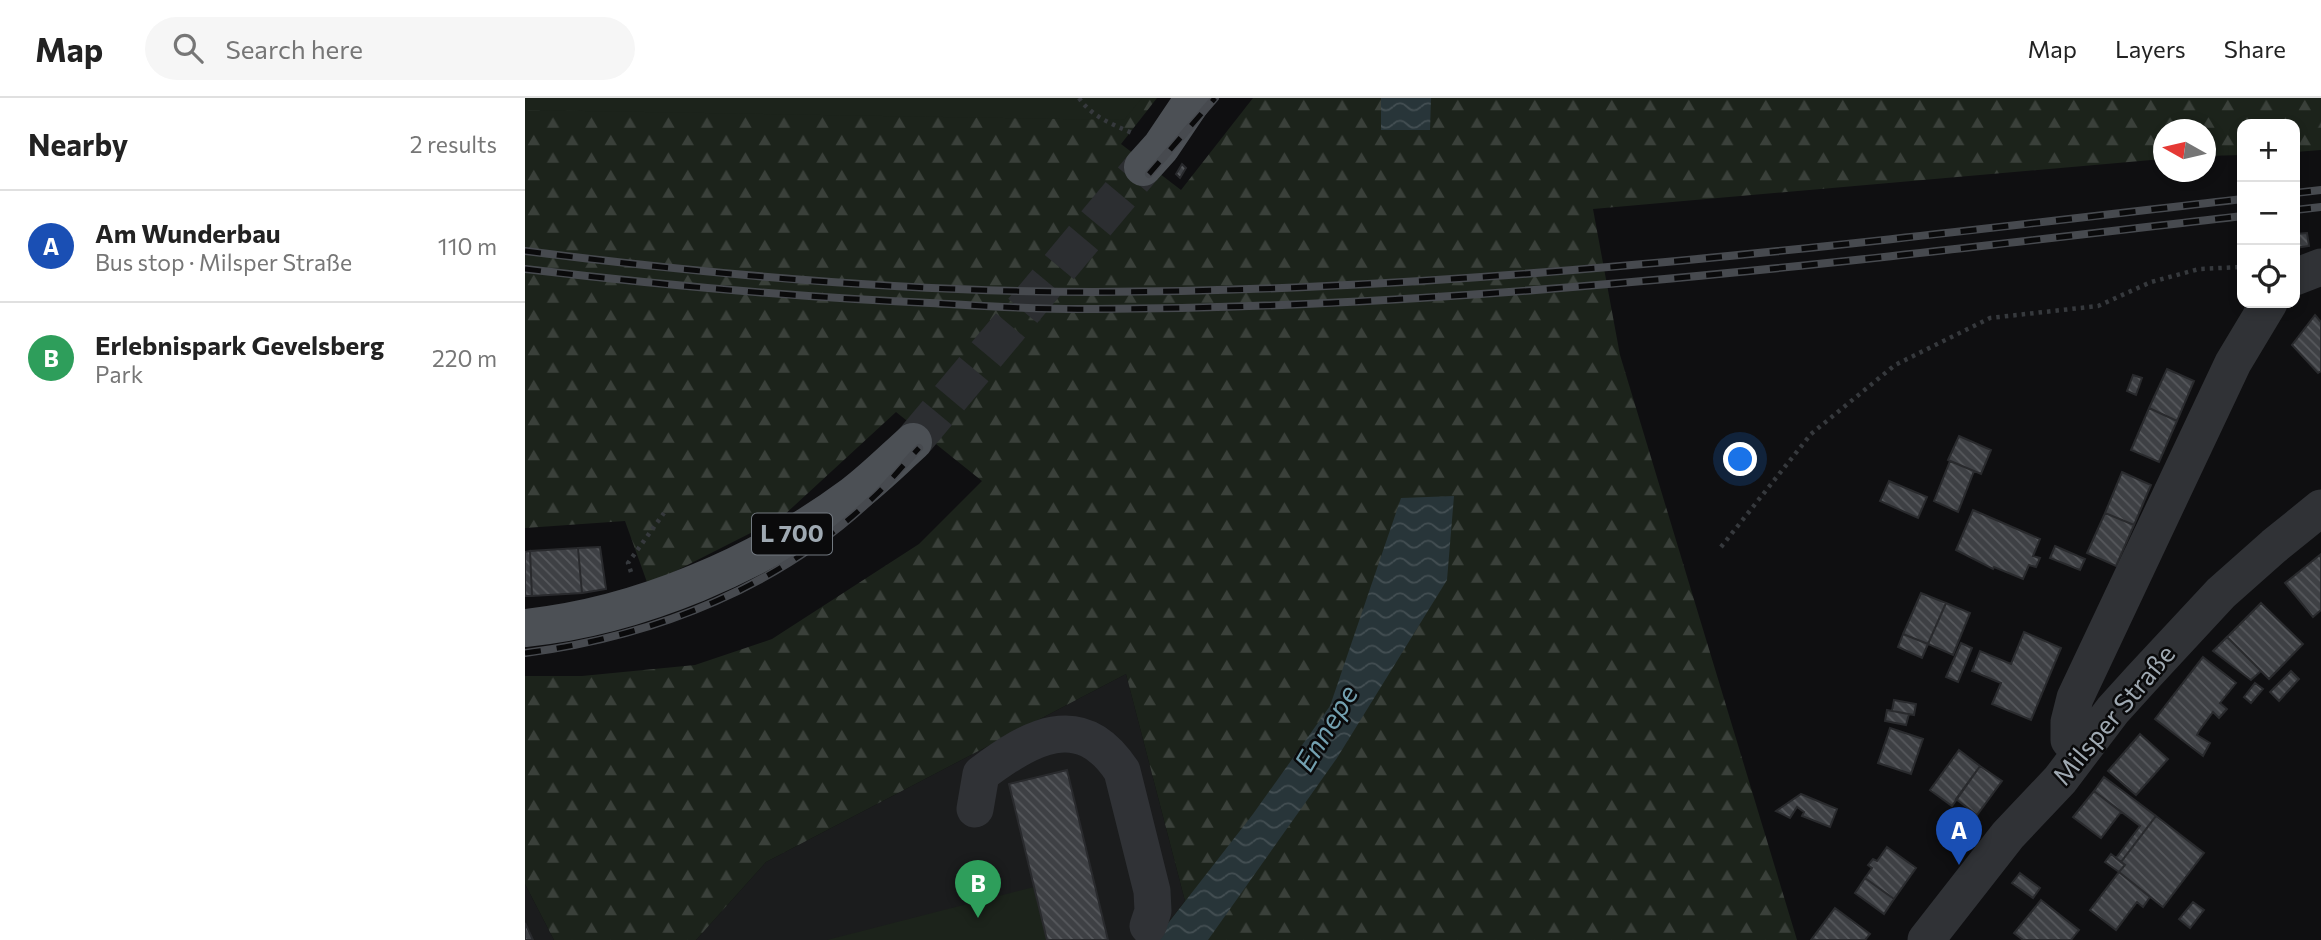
<!DOCTYPE html>
<meta charset="utf-8">
<style>
:root{--surface:#fff;--page:#f6f6f6;--text:#222;--muted:#767676;--line:#e0e0e0;--accent:#1a73e8}
body{margin:0;font-family:Commissioner,sans-serif;background:var(--page);color:var(--text)}
.controls{position:absolute;right:21px;top:21px;display:grid;overflow:hidden;border-radius:14px;box-shadow:0 4px 10px #0003}
.controls button{width:63px;height:63px;display:grid;place-items:center;padding:0;border:0;border-bottom:2px solid var(--line);background:var(--surface);color:var(--text);font:35px sans-serif}
.compass{position:absolute;left:1628px;top:21px;width:63px;height:63px;border-radius:50%;background:var(--surface);box-shadow:0 4px 10px #0003;rotate:278deg}
.you{position:absolute;left:1216px;top:362px;width:24px;height:24px;margin:-18px;border:5px solid #fff;border-radius:50%;background:#1a73e8;box-shadow:0 0 0 10px #1a73e833}
.badge{display:grid;place-items:center;width:46px;height:46px;border-radius:50%;background:var(--accent);color:#fff;font-size:23px;font-weight:700}
.pin{position:absolute;translate:-50% -58px;filter:drop-shadow(0 2px 4px #0008)}
.pin::after{content:'';position:absolute;top:37px;width:24px;height:21px;background:inherit;clip-path:polygon(0 0,100% 0,50% 100%)}
.list{margin:0;padding:0;list-style:none}
h2{display:flex;justify-content:space-between;align-items:center;height:91px;margin:0;padding:0 28px;font-size:30px}
h2 small{font-size:23px;font-weight:400;color:var(--muted)}
.list li{display:grid;grid-template-columns:46px 1fr auto;gap:21px;align-items:center;box-sizing:border-box;height:112px;padding:0 28px;border-top:2px solid var(--line)}
.list b{display:block;font-size:26px;white-space:nowrap}
.list p{margin:0;font-size:23px;white-space:nowrap;color:var(--muted)}
.list em{font-size:23px;font-style:normal;color:var(--muted)}
.icon{flex:none;width:38px;height:38px;fill:none;stroke:currentColor;stroke-width:2;stroke-linecap:round;stroke-linejoin:round}
.map{position:relative;flex:none;width:1796px;height:842px;overflow:hidden}
header{display:flex;align-items:center;gap:42px;box-sizing:border-box;height:98px;padding:0 35px;background:var(--surface);border-bottom:2px solid var(--line)}
header strong{font-size:33px}
nav{display:flex;gap:38px;margin-inline-start:auto;font-size:24px}
.search{width:490px;height:63px;background:var(--page);display:flex;align-items:center;gap:18px;box-sizing:border-box;padding:0 24px;border-radius:38px;color:var(--muted);font-size:26px}
main{display:flex}
aside{flex:1;background:var(--surface)}
.map>svg:first-child{display:block}
.built{fill:#1b1c1d}
.forest{fill:url(#forest-firs)}
.green{fill:#1c231b}
.water{fill:url(#water-waves)}
.building{fill:url(#building-back-hatch);stroke:#292a2d;stroke-width:2}
.lines{fill:none;stroke-linecap:round;stroke-linejoin:round}
.major-tunnel{stroke:#2c2e31;stroke-width:38;stroke-dasharray:38 19;stroke-linecap:butt}
.path{stroke:#36393d;stroke-width:4.5;stroke-dasharray:3.5 5;stroke-linecap:butt}
.minor{stroke:#303236;stroke-width:37}
.major{stroke:#4c5055;stroke-width:38}
.rail-casing{stroke:#474a4f;stroke-width:8}
.rail{stroke:#0a0a0b;stroke-width:5;stroke-dasharray:16;stroke-linecap:butt}
.labels{text-anchor:middle;stroke-width:5;stroke-linejoin:round;paint-order:stroke}
.shield{fill:#0a0a0b;stroke:#727980;stroke-width:2}
.shield-label{font-size:24px;font-weight:bold;fill:#9fa9b2}
.street-label{font-size:26px;fill:#9fa9b2;stroke:#0a0a0b}
.water-label{font-size:28px;font-style:italic;fill:#73a0b0;stroke:#0a0a0b}
</style>
<header>
<strong>Map</strong>
<div class="search"><svg class="icon" aria-label="search" viewBox="0 0 24 24"><circle cx="10" cy="10" r="6"/><path d="M15 15l6 6"/></svg>Search here</div>
<nav><a>Map</a><a>Layers</a><a>Share</a></nav>
</header>
<main>
<aside>
<h2>Nearby<small>2 results</small></h2>
<ul class="list">
<li><span class="badge" style="background:#1a4fb4">A</span><div><b>Am Wunderbau</b><p>Bus stop · Milsper Straße</p></div><em>110 m</em></li>
<li><span class="badge" style="background:#2e9e5b">B</span><div><b>Erlebnispark Gevelsberg</b><p>Park</p></div><em>220 m</em></li>
</ul>
</aside>
<div class="map">
<svg width="1796" height="842" viewBox="0 0 1796 842">
<defs>
<pattern id="forest-firs" width="22" height="20" patternUnits="userSpaceOnUse" patternTransform="scale(1.75)"><rect width="22" height="20" fill="#1c231b"/><path d="M5 1l3.5 6h-7zM16 11l3.5 6h-7z" fill="#3a403a"/></pattern>
<pattern id="water-waves" width="16" height="10" patternUnits="userSpaceOnUse" patternTransform="scale(1.75)"><rect width="16" height="10" fill="#283539"/><path d="M0 5q4-4 8 0t8 0" fill="none" stroke="#444f53"/></pattern>
<pattern id="building-back-hatch" width="6" height="6" patternUnits="userSpaceOnUse" patternTransform="scale(1.75)"><rect width="6" height="6" fill="#3e4044"/><path d="M-1 5l2 2M0 0l6 6M5-1l2 2" fill="none" stroke="#57595d"/></pattern>
</defs>
<rect width="100%" height="100%" fill="#0f0f11"/>
<!-- built -->
<path class="built" d="M601,576L660,803L630,842H171L241,764Z
M0,786L29,842H0Z"/>
<!-- forest -->
<path class="forest" d="M0,0H632L596,46L656,92L728,0H1796V52L1770,54V26H1717V57L1681,58L1680,32H1638V61L1068,111L1095,257L1272,842H630L660,803L601,576L241,764L171,842H29L0,786V578H57L170,567L247,541L394,446L457,383L371,314L257,419L123,487L100,423L0,430Z"/>
<!-- green -->
<path class="green" d="M0,0H617L599,22L0,12Z
M509,789L522,842H302Z"/>
<!-- water -->
<path class="water" d="M856,0H906L905,32H856Z
M929,398L922,482L812,660L683,842H630L728,716L805,608L876,400Z"/>
<!-- building -->
<path class="building" d="M657,66L661,70L655,80L651,76Z
M1782,135L1784,148L1770,150V136Z
M1790,217L1796,224V273L1793,275L1767,247Z
M1642,271L1669,283L1652,323L1624,310Z
M1608,277L1617,280L1611,297L1602,293Z
M1624,310L1652,323L1634,364L1606,352Z
M1434,338L1466,352L1456,376L1423,362Z
M1425,363L1449,373L1433,414L1409,403Z
M1597,374L1626,387L1609,427L1580,415Z
M1364,383L1402,399L1393,420L1355,403Z
M1448,412L1515,441L1508,458L1515,460L1511,469L1504,467L1498,481L1469,469L1468,471L1431,452Z
M1580,415L1609,427L1591,468L1562,455Z
M1530,448L1560,461L1555,472L1525,460Z
M75,449L81,491L57,495L53,450Z
M53,450L57,495L7,498L5,453Z
M5,453L7,498H0V454Z
M1796,456V512L1788,519L1760,485Z
M1396,495L1421,505L1403,546L1378,536Z
M1421,505L1445,515L1428,557L1403,546Z
M1736,505L1778,546L1744,581L1702,539Z
M1499,534L1536,550L1506,622L1467,606L1476,585L1447,573L1455,553L1486,566Z
M1378,536L1403,546L1397,560L1373,549Z
M1702,539L1736,573L1726,582L1688,553Z
M1436,545L1447,550L1433,584L1421,579Z
M1678,559L1711,585L1695,605L1702,611L1694,620L1688,614L1674,633L1672,637L1685,645L1678,658L1630,621Z
M1766,573L1774,581L1754,603L1745,594Z
M1730,585L1738,591L1726,605L1719,599Z
M1369,602L1391,606L1389,617L1367,613Z
M1362,612L1384,616L1381,627L1360,623Z
M1365,630L1398,641L1386,676L1353,665Z
M1615,636L1643,661L1611,697L1583,673Z
M1434,652L1455,668L1427,708L1405,692Z
M1455,668L1477,683L1452,717L1431,701Z
M542,672L583,842H522L484,686Z
M1579,679L1631,718L1596,764L1591,760L1615,728L1569,693Z
M1569,693L1596,714L1576,740L1548,719Z
M1276,696L1312,711L1305,729L1277,718L1279,714L1272,709L1265,720L1251,713Z
M1631,718L1679,755L1638,809L1594,774L1600,767L1596,764Z
M1362,749L1391,770L1369,801L1340,780L1347,770L1343,767L1348,761L1352,763Z
M1586,756L1600,767L1594,774L1580,764Z
M1594,774L1625,799L1618,809L1612,804L1591,832L1565,812Z
M1495,775L1515,790L1508,800L1487,785Z
M1340,780L1369,801L1359,816L1330,795Z
M1516,802L1554,832L1546,842H1498L1489,835Z
M1668,804L1679,812L1665,830L1654,821Z
M1310,810L1345,836L1340,842H1286Z
M0,825L8,842H0Z"/>
<g class="lines">
<!-- major-tunnel -->
<path class="major-tunnel" d="M388,344L618,69"/>
<!-- path -->
<path class="path" d="M554,0C567,19 587,26 607,35
M1196,449L1286,336L1370,267L1465,220L1573,208L1626,184L1674,171L1717,169
M106,474L103,465L139,415"/>
<!-- minor -->
<path class="minor" d="M1770,179L1796,169
M1555,655L1544,642V624L1550,600L1708,265L1744,205
M450,711L456,676C504,640 555,609 597,673L627,793L628,813L623,828
M1401,842L1483,737L1535,682L1588,612L1617,580L1696,495L1749,448L1796,410"/>
<!-- major -->
<path class="major" d="M618,69L636,49L669,0
M0,530C115,518 235,466 328,397C349,381 368,362 388,344"/>
<defs>
<path id="rail" d="M624,76L690,0
M1770,95L1796,92
M1770,112L1796,109
M0,153C189,177 379,194 570,194C954,193 1336,145 1717,101
M0,171C135,187 269,199 405,205C460,208 515,212 570,211C954,210 1336,162 1717,118
M0,555C132,538 258,488 354,394C368,380 381,364 394,350"/>
</defs>
<!-- rail casing -->
<use href="#rail" class="rail-casing"/>
<!-- rail -->
<use href="#rail" class="rail"/>
</g>
<g class="labels">
<!-- shield labels -->
<rect class="shield" x="227" y="415.5" width="80" height="41" rx="5"/>
<g class="shield-label">
<text x="267" y="444">L 700</text>
</g>
<!-- street labels -->
<g class="street-label">
<text transform="translate(1589 617) rotate(-50)" y="9">Milsper Straße</text>
</g>
<!-- water labels -->
<g class="water-label">
<text transform="translate(801 630) rotate(-59)" y="10">Ennepe</text>
</g>
</g>
</svg>
<div class="controls">
<button>+</button>
<button>−</button>
<button><svg class="icon" aria-label="locate" viewBox="0 0 24 24"><circle cx="12" cy="12" r="6"/><path d="M12 2v4M12 18v4M2 12h4M18 12h4"/></svg></button>
</div>
<svg class="compass" viewBox="-18 -18 36 36"><path d="M0-13l5 13h-10z" fill="#e53935"/><path d="M0 13l5-13h-10z" fill="#767676"/></svg>
<div class="you"></div>
<div class="pin badge" style="left:1434px;top:767px;background:#1a4fb4">A</div>
<div class="pin badge" style="left:453px;top:820px;background:#2e9e5b">B</div>
</div>
</main>
